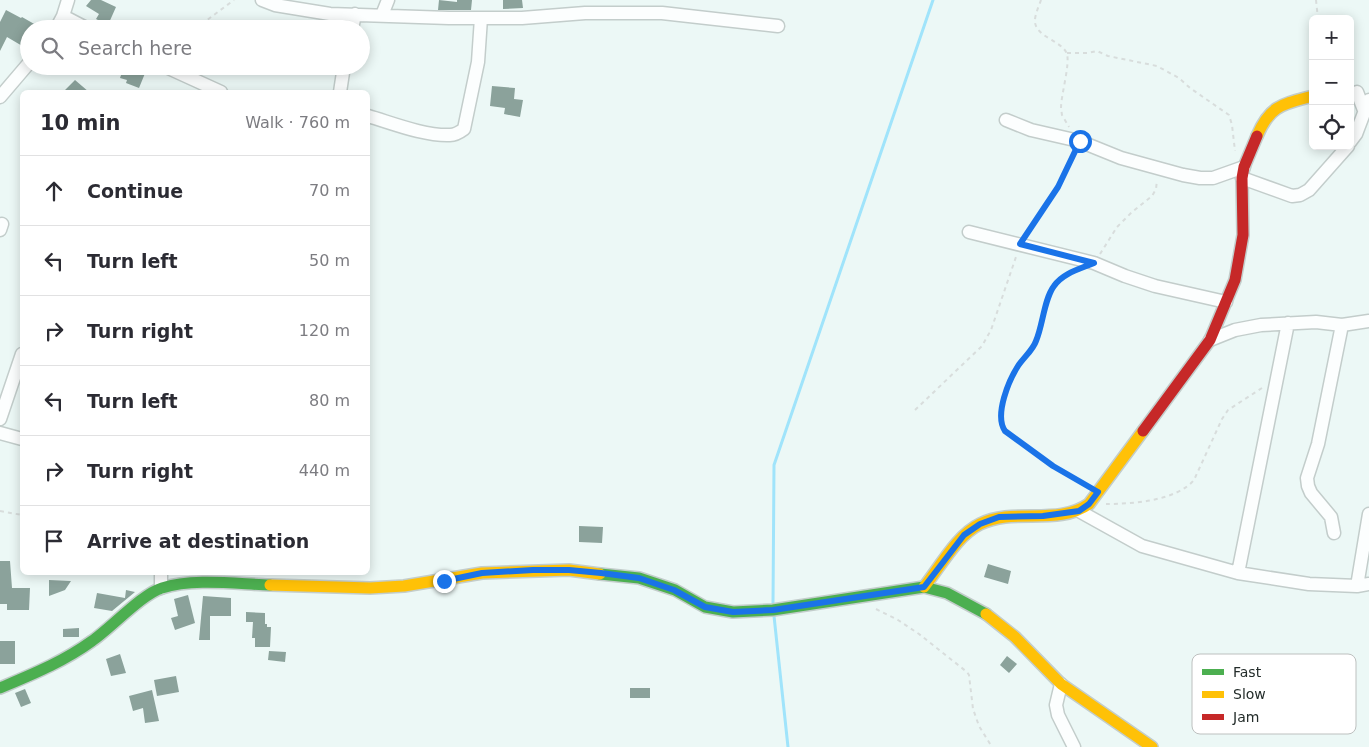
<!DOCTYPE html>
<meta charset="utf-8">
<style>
:root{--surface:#fff;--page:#f7f7f7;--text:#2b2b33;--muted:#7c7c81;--line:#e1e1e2}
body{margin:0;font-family:"DejaVu Sans",sans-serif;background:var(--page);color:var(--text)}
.controls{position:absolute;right:15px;top:15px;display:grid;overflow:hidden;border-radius:8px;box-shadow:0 2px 12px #0003}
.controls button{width:45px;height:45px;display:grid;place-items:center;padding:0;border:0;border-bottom:1px solid var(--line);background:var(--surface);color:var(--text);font:25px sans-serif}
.stop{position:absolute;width:15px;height:15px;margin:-11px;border:4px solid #1a73e8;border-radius:50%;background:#fff}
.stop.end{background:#1a73e8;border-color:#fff;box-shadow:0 1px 5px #0008}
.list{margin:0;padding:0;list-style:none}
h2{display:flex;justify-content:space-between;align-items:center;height:65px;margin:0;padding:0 20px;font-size:21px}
h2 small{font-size:16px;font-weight:400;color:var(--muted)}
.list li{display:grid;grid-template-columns:32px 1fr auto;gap:15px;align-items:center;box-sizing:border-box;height:70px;padding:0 20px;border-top:1px solid var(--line)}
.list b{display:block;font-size:19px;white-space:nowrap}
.list em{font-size:16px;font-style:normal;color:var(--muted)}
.icon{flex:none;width:28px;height:28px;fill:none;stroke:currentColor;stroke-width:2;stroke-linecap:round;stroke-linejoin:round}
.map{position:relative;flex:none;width:1369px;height:747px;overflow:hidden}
.search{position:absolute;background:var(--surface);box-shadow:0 2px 12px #0003;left:20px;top:20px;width:350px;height:55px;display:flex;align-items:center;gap:12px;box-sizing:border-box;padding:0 18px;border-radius:28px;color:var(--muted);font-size:19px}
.panel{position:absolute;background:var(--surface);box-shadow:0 2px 12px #0003;left:20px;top:90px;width:350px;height:485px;border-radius:8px}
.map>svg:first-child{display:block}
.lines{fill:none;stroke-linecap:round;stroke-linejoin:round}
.stream{stroke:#a0e4fb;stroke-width:3}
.building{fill:#8ba29b}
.street-casing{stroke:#c3cdcb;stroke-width:15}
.fast-casing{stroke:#c3cdcb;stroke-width:14}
.slow-casing{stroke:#c3cdcb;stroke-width:14}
.jam-casing{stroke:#c3cdcb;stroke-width:14}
.path{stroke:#d8dddc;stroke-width:2;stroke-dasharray:4 4;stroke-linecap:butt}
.street{stroke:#fcfefe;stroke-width:12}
.fast{stroke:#4caf50;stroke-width:11}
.slow{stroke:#ffc107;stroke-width:11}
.jam{stroke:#c62828;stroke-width:11}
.route{stroke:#1a73e8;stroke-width:6}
.key{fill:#fff;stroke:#bdc0bf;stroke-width:1}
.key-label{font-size:14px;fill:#232c2a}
</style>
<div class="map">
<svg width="1369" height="747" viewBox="0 0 1369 747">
<rect width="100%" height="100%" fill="#ecf8f6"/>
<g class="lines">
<!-- stream -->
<path class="stream" d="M773,605L774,465L933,0
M774,616L788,747"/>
</g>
<!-- building -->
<path class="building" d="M91,0H101L116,7L108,25L96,19L99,14L86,6Z
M439,0L457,2V0H472L471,10H438Z
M503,0H522L523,8L503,9Z
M6,10L21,18L22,17L43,29H29V40L24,47L7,37L0,51V22Z
M124,66H148L139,88L126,83L127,80L120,78Z
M75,80L89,92H63Z
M492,86L515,88L514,99L523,100L520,117L504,114L505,108L490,106Z
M579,526L603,527L602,543L579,542Z
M0,561H10L12,588H30L29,610H7V604H0Z
M988,564L1011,571L1008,584L984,577Z
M49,580L71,581L65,590L49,596Z
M126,590L135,592L112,611L94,608L97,593L125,598Z
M188,595L195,623L175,630L171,618L178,616L174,599Z
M203,596L231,598V616H210V640H199Z
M246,612L265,613V624H267V627H271L270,647H255V638H252L253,622H246Z
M79,628V637H63V629Z
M0,641H15V664H0Z
M269,651L286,652L285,662L268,660Z
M120,654L126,673L111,676L106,659Z
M1007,656L1017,664L1009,673L1000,665Z
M176,676L179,692L157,696L154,680Z
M630,688H650V698H630Z
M25,689L31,703L21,707L15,693Z
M152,690L159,721L145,723L143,708L133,711L129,696Z"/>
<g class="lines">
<defs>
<path id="street" d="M262,0L275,5L330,14L449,18H522L585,13H662L778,26
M382,15L388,0
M63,16L88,29
M56,29L63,16L68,0
M352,29L355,14
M164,66L221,92
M340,92L344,66
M1357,92L1364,110
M0,97L29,63
M368,116C392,123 424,136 450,135C456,135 460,132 464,129L478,62L481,18
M1006,120L1031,130L1079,141L1121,158L1183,175L1200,178H1213L1244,167
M1350,142L1356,134L1369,100
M1242,178L1292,196L1300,195L1309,190L1348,146
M0,230L2,224
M969,232L1094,263L1125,276L1155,286L1226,302
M1210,340L1235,330L1261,325L1316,322L1342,325L1369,321
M0,419L22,354
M0,433L22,439
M1079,511L1142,546L1238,573L1309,584L1357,586L1369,584
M1334,533L1331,517L1311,493L1308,486L1307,478L1318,444L1342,325
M1238,573L1288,323
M1357,586L1369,514
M161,588V572
M1061,684L1056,705L1058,715L1074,747"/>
<path id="fast" d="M600,574L639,578L675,590L705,607L733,612L773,610L924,587L947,593L986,614
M0,688C33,674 63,662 92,641C111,628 142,594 162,588C194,578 236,584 270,585"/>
<path id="slow" d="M1257,136C1270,105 1283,104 1313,96
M270,585L370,588L404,586L482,573L569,570L600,574
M924,587C940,567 957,535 980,524C1014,507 1058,526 1089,504L1143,431
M986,614L1015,637L1061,684L1152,747"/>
<path id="jam" d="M1143,431L1210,340L1235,280L1243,235L1242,178L1244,167L1257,136"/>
</defs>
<!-- street casing -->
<use href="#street" class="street-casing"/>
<!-- fast casing -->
<use href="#fast" class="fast-casing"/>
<!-- slow casing -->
<use href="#slow" class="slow-casing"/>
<!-- jam casing -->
<use href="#jam" class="jam-casing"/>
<!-- path -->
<path class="path" d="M1041,0C1039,6 1036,12 1035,19C1033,37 1062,40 1067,54C1070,65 1061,95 1061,108L1062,115L1069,127
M1316,0L1318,19
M195,29L234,0
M1067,53H1088L1097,51L1108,56L1157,66L1179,78L1190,88L1229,115L1232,125L1235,151
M1027,235L1058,187L1075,153
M1100,254L1117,227L1132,212L1152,196L1156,189L1157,180
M1077,270C1037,287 1052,315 1035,344C1031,351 1023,358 1019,365C1009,380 994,415 1005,431L1053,466L1087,485
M915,410L982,346L991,330L1017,254
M1106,504C1132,504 1176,501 1194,480L1222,419L1228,410L1262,388
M0,511L22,515
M876,609L898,620L919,634L967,672L969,675L973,709L979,726L992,747"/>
<!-- street -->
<use href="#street" class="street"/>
<!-- fast -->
<use href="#fast" class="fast"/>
<!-- slow -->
<use href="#slow" class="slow"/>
<!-- jam -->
<use href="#jam" class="jam"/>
</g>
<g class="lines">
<!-- route -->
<path class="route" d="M444,581L482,573L533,570H569L601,573L639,578L674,590L705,607L733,612L773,610L924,587L964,535L980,524L999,517L1043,516L1079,511L1089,504L1098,492L1053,466L1005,431C994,415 1009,380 1018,366C1024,357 1033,350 1036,341C1043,325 1044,299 1054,286C1063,273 1080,269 1094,263L1020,244L1058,187L1080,141"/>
</g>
<!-- legend -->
<rect x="1192" y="654" width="164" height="80" rx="8" class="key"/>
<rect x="1202" y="669" width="22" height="6" fill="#4caf50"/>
<rect x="1202" y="691" width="22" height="7" fill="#ffc107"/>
<rect x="1202" y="714" width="22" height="6" fill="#c62828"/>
<g class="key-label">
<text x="1233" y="677">Fast</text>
<text x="1233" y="699">Slow</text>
<text x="1233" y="722">Jam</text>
</g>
</svg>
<div class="controls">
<button>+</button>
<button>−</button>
<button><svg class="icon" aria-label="locate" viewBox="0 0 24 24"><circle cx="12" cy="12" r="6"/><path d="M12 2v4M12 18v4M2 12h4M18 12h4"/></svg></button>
</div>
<div class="stop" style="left:1080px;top:141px"></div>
<div class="stop end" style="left:444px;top:581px"></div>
<div class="search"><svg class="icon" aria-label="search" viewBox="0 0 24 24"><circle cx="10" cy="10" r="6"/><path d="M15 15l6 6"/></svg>Search here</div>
<section class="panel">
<h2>10 min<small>Walk · 760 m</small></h2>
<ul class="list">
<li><svg class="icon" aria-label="ahead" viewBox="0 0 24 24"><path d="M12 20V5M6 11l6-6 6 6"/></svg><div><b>Continue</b></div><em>70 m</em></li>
<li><svg class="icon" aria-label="left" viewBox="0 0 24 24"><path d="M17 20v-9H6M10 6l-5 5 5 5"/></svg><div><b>Turn left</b></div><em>50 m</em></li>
<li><svg class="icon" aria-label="right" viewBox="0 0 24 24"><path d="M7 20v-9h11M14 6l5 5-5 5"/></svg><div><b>Turn right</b></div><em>120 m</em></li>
<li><svg class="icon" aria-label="left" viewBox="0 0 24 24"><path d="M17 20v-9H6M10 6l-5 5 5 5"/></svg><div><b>Turn left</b></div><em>80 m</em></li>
<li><svg class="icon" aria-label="right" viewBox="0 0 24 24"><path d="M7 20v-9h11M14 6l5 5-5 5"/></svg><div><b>Turn right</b></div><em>440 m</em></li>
<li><svg class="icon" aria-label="arrive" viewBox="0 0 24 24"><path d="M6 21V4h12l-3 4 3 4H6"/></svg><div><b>Arrive at destination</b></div></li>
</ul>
</section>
</div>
